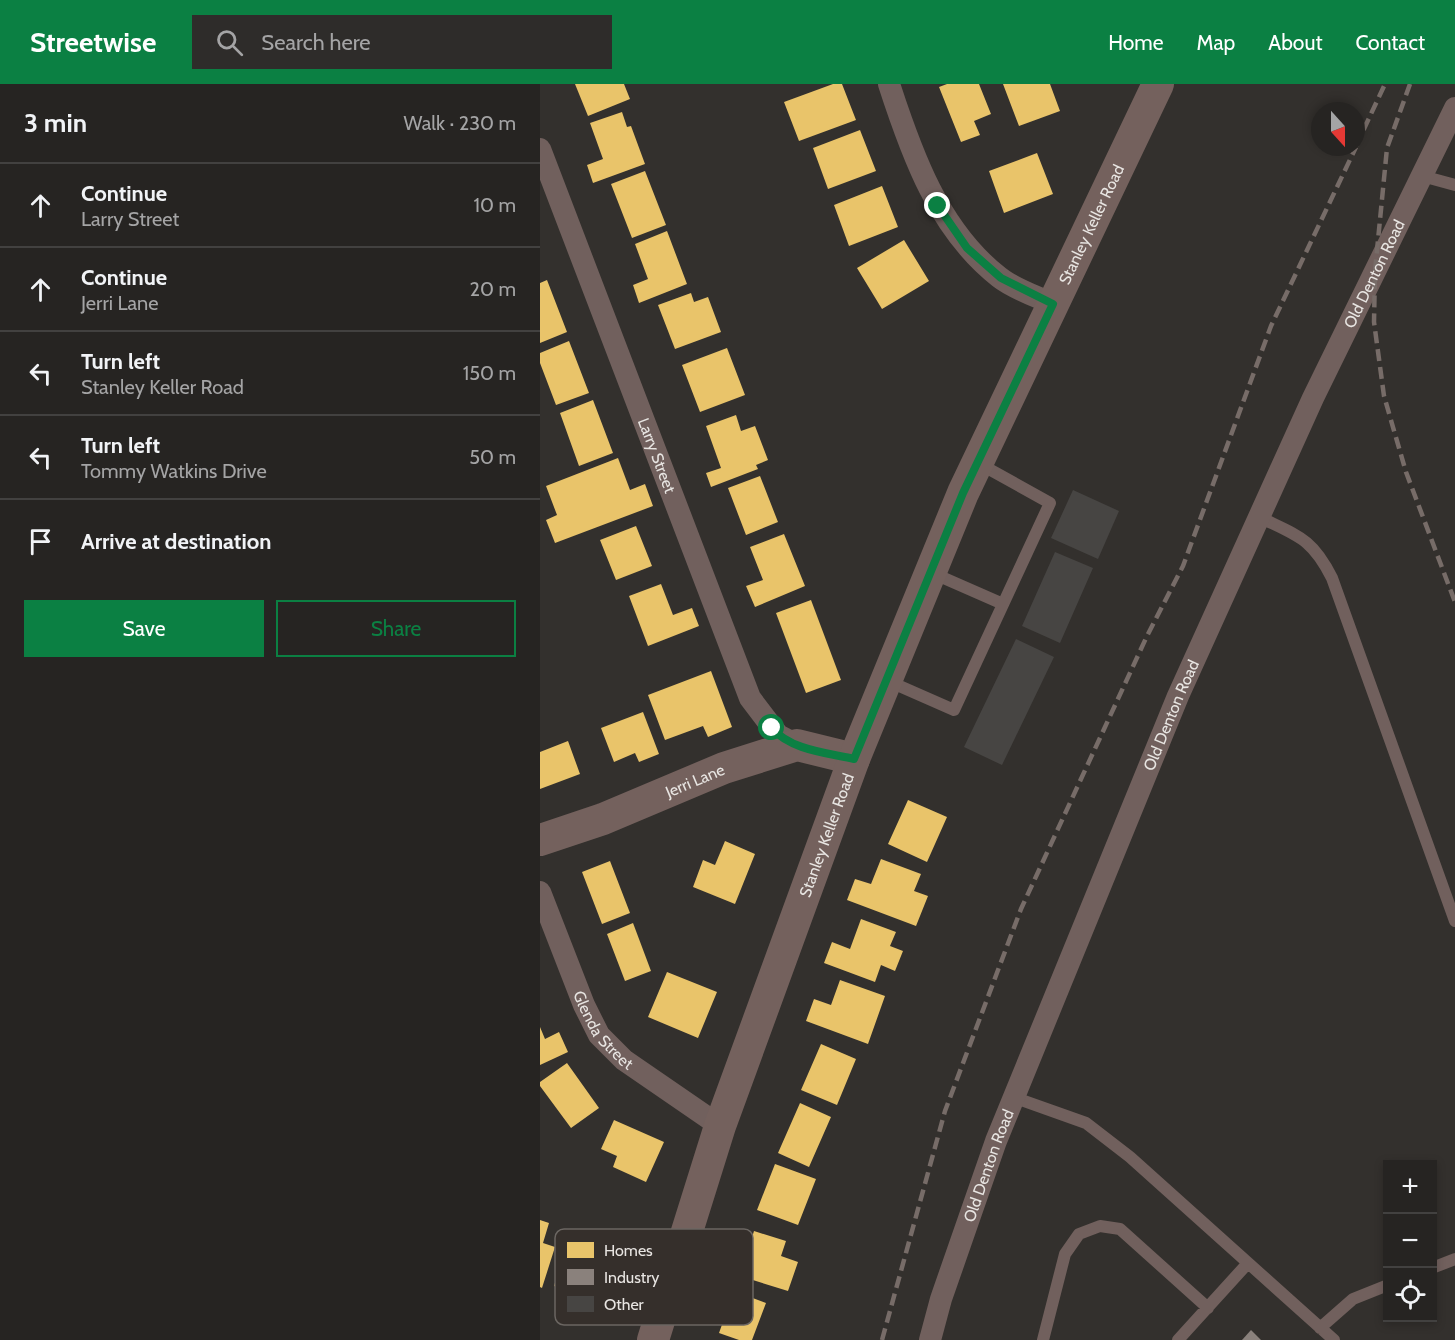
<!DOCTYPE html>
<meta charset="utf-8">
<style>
:root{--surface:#262422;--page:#2e2c2a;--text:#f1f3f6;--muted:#a4a4a5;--line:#424140;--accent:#0b8043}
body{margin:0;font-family:Cabin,sans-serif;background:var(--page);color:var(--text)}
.controls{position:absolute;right:18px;bottom:18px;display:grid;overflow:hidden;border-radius:0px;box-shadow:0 3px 9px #0003}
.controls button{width:54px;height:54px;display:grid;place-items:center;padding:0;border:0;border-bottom:2px solid var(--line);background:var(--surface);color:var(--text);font:30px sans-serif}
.compass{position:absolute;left:771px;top:18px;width:54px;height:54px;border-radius:50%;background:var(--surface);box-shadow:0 3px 9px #0003;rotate:159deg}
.stop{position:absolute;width:18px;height:18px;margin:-14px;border:4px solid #0b8043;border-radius:50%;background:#fff}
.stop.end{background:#0b8043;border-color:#fff;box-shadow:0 2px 6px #0008}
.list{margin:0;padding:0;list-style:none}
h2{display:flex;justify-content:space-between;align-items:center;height:78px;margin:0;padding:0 24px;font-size:26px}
h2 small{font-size:20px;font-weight:400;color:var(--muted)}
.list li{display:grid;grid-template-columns:39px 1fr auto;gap:18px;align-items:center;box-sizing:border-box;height:84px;padding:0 24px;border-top:2px solid var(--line)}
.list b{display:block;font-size:22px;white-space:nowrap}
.list p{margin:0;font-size:20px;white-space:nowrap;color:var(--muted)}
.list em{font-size:20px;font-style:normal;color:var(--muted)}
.actions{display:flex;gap:12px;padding:18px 24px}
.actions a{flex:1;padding:14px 0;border:2px solid var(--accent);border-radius:0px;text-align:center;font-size:21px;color:var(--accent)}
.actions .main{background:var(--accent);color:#fff}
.icon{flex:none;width:33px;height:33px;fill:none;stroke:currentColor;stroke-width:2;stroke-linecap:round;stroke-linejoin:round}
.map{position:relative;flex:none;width:915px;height:1256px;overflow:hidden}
header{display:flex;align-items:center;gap:36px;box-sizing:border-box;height:84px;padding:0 30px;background:var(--accent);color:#fff}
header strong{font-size:28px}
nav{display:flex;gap:33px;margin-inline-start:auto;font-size:21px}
.search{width:420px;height:54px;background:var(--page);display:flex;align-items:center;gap:15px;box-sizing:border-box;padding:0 21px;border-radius:0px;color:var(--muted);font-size:22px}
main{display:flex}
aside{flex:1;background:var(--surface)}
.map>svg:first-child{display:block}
.homes{fill:#e9c46a}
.industry{fill:#8a817c}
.building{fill:#474543}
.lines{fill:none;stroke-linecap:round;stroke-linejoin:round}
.lane{stroke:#71605d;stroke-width:12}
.street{stroke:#71605d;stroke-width:22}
.secondary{stroke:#74615d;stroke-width:32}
.rail{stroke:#776c68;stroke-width:4.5;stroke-dasharray:12 6;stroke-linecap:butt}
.route{stroke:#0b8043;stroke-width:8}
.labels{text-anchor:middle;stroke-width:6;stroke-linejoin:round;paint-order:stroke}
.street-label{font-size:16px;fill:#e8e5e2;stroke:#352f2b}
.key{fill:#352f2b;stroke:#6b6662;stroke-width:1.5}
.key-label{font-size:16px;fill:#e8e5e2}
</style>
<header>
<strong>Streetwise</strong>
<div class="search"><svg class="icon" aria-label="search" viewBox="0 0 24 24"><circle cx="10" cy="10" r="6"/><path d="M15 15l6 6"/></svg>Search here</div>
<nav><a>Home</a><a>Map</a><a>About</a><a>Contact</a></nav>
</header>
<main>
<aside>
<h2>3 min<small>Walk · 230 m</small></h2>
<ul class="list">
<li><svg class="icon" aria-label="ahead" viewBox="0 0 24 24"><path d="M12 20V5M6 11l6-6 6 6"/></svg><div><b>Continue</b><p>Larry Street</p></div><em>10 m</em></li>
<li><svg class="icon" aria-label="ahead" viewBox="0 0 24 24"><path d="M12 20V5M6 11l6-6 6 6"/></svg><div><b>Continue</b><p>Jerri Lane</p></div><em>20 m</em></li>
<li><svg class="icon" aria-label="left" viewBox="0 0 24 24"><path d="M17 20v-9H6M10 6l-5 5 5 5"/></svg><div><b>Turn left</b><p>Stanley Keller Road</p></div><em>150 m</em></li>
<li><svg class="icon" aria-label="left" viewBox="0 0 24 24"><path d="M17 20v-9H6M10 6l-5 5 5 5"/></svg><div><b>Turn left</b><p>Tommy Watkins Drive</p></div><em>50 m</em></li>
<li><svg class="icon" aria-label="arrive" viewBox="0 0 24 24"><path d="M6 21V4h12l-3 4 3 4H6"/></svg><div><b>Arrive at destination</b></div></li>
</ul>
<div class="actions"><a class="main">Save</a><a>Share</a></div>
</aside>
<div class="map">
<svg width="915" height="1256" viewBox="0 0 915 1256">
<rect width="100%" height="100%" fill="#33302d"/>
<!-- homes -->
<path class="homes" d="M35,0H84L90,15L48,32Z
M293,0H302L316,36L259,57L244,18Z
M407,0H439L451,30L434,37L440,51L421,58L399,3Z
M463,0H510L520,27L479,42Z
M82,28L87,43L91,42L105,80L53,99L47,81L63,75L50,39Z
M320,46L336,87L288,105L273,64Z
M497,69L513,110L464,129L449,87Z
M105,87L126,141L92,154L71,100Z
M342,102L358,143L309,162L294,121Z
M127,147L147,200L99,219L93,201L108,195L95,160Z
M364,156L389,197L342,225L317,184Z
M7,196L27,248L0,259V199Z
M151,209L154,218L168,213L181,248L135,265L118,221Z
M29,257L49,309L16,321L0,279V269Z
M187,264L205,311L160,328L142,281Z
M53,316L73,369L39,382L20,329Z
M196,331L201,347L215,342L228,376L216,381L218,385L171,403L166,389L181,384L166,342Z
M78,374L90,406L105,400L113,422L15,459L6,436L17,431L6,402Z
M220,392L238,438L206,451L188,404Z
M96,442L112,482L76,496L60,456Z
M244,450L265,502L215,523L206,502L223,496L210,463Z
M121,500L133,531L152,524L159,542L108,562L89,512Z
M271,516L301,596L266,609L236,529Z
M171,587L192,643L168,653L163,642L125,656L108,611Z
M103,628L119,670L99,678L95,669L74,678L61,644Z
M28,657L40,690L0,705V668Z
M368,716L407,733L387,778L348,760Z
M185,757L215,770L195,820L153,803L163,776L175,781Z
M341,775L381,790L374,807L388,812L376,842L307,816L315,795L331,800Z
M70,777L90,829L62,840L42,788Z
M321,835L356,848L350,862L363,867L355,887L341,881L335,898L284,879L292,858L310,865Z
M93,839L111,887L85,897L67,850Z
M127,888L177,908L158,954L108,933Z
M300,896L345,912L328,960L266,937L274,915L291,921Z
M0,943L5,955L19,948L28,968L0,981Z
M281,960L316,975L297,1021L261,1006Z
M27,979L59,1024L31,1044L0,1002V998Z
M260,1019L291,1033L269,1083L238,1069Z
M74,1036L124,1058L106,1098L73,1083L77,1072L61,1065Z
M235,1080L276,1095L258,1141L217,1126Z
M0,1136L9,1139L3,1159L15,1163L2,1204L0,1203Z
M214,1147L246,1157L241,1172L258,1178L248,1207L200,1192Z
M26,1161L75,1176L62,1217L14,1202Z
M194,1207L226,1219L212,1256H199L179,1249Z"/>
<!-- industry -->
<path class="industry" d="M711,1246L721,1256H702Z"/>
<!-- building -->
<path class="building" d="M533,406L579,427L558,475L511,454Z
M515,468L553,484L520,559L482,542Z
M476,555L514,573L462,681L424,663Z"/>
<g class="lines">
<!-- lane -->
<path class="lane" d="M882,92L915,101
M719,433C758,452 772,454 792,494L915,837
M390,488L463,520
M348,597L414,626L510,419L438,379
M473,1013L546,1039L590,1073L794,1256
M892,1184L915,1175
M780,1244L813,1215L848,1201
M503,1256L525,1170L539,1150L560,1142L580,1145L668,1224
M638,1256L708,1179"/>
<!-- street -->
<g class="street">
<path d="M349,0C372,71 399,146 459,193C474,205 496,212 513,220"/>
<path id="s1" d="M0,65L210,614L238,651L257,661"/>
<path id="s2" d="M0,808L44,921L59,951L84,976L180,1042"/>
<path id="s3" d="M390,1256L401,1215L456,1057L638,612L773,314L915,24"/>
</g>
<!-- secondary -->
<g class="secondary">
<path id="s4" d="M0,756L63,735L184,684L257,661L314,675"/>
<path id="s5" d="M113,1256L180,1042L314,675L423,409L618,0"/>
</g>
<!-- rail -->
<path class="rail" d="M870,0L847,64L835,187L834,238L844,312L866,388L915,518
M816,62L845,0
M342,1256L405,1027L481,825L607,552L643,482L731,242L816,63"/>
</g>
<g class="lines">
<!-- route -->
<path class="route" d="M232,644C250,666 288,669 314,675L423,409L513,220L461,194L427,164L398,122"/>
</g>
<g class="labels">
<!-- street labels -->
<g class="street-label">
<text dy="6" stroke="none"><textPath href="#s5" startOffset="1200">Stanley Keller Road</textPath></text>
<text dy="6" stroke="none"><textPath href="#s3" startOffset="1156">Old Denton Road</textPath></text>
<text dy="6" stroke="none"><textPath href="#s1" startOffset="328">Larry Street</textPath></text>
<text dy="6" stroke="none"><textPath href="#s3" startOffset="670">Old Denton Road</textPath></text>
<text dy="6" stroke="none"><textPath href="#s4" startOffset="166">Jerri Lane</textPath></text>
<text dy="6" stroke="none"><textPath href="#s5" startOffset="534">Stanley Keller Road</textPath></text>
<text dy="6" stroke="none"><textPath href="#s2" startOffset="153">Glenda Street</textPath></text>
<text dy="6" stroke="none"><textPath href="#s3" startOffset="184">Old Denton Road</textPath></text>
</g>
</g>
<!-- legend -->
<rect x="15" y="1145" width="198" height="96" rx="9" class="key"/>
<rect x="27" y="1158" width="27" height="16" fill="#e9c46a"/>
<rect x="27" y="1185" width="27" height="16" fill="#8a817c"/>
<rect x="27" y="1212" width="27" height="16" fill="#474543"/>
<g class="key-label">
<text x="64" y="1172">Homes</text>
<text x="64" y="1199">Industry</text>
<text x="64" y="1226">Other</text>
</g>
</svg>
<div class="controls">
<button>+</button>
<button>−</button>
<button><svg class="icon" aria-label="locate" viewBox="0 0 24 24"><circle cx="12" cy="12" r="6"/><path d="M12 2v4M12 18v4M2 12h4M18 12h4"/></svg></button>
</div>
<svg class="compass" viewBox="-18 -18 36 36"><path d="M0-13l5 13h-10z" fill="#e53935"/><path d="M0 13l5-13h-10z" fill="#a4a4a5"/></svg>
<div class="stop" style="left:232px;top:644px"></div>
<div class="stop end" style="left:398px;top:122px"></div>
</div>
</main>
